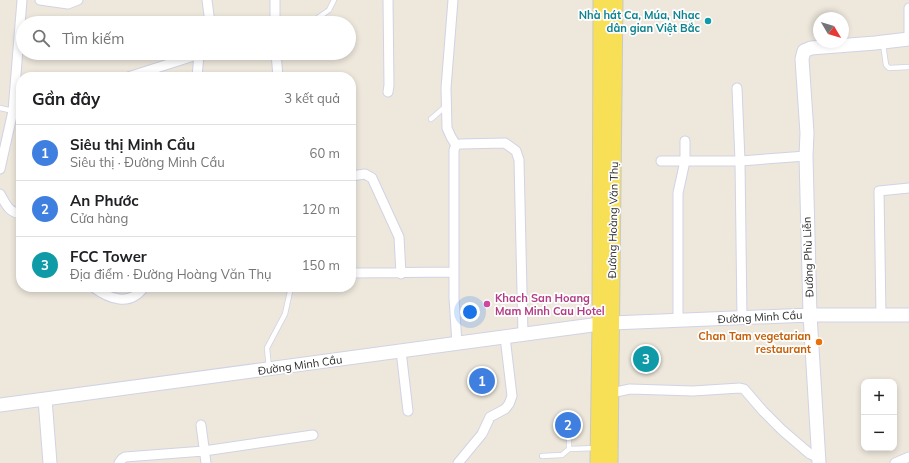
<!DOCTYPE html>
<html lang="vi">
<meta charset="utf-8">
<style>
:root{--surface:#fff;--page:#f2f2f2;--text:#202124;--muted:#757577;--line:#e0e0e0;--accent:#0f766e}
body{margin:0;font-family:Mulish,sans-serif;background:var(--page);color:var(--text)}
.controls{position:absolute;right:12px;bottom:12px;display:grid;overflow:hidden;border-radius:8px;box-shadow:0 2px 6px #0003}
.controls button{width:36px;height:36px;display:grid;place-items:center;padding:0;border:0;border-bottom:1px solid var(--line);background:var(--surface);color:var(--text);font:20px sans-serif}
.compass{position:absolute;left:813px;top:12px;width:36px;height:36px;border-radius:50%;background:var(--surface);box-shadow:0 2px 6px #0003;rotate:128deg}
.you{position:absolute;left:470px;top:312px;width:14px;height:14px;margin:-10px;border:3px solid #fff;border-radius:50%;background:#1a73e8;box-shadow:0 0 0 6px #1a73e833}
.badge{display:grid;place-items:center;width:26px;height:26px;border-radius:50%;background:var(--accent);color:#fff;font-size:13px;font-weight:700}
.pin{position:absolute;translate:-50% -50%;border:2px solid #fff;box-shadow:0 1px 4px #0006}
.list{margin:0;padding:0;list-style:none}
h2{display:flex;justify-content:space-between;align-items:center;height:52px;margin:0;padding:0 16px;font-size:17px}
h2 small{font-size:13px;font-weight:400;color:var(--muted)}
.list li{display:grid;grid-template-columns:26px 1fr auto;gap:12px;align-items:center;box-sizing:border-box;height:56px;padding:0 16px;border-top:1px solid var(--line)}
.list b{display:block;font-size:15px;white-space:nowrap}
.list p{margin:0;font-size:13px;white-space:nowrap;color:var(--muted)}
.list em{font-size:13px;font-style:normal;color:var(--muted)}
.icon{flex:none;width:22px;height:22px;fill:none;stroke:currentColor;stroke-width:2;stroke-linecap:round;stroke-linejoin:round}
.map{position:relative;flex:none;width:909px;height:463px;overflow:hidden}
.search{position:absolute;background:var(--surface);box-shadow:0 2px 6px #0003;left:16px;top:16px;width:340px;height:44px;display:flex;align-items:center;gap:10px;box-sizing:border-box;padding:0 14px;border-radius:22px;color:var(--muted);font-size:15px}
.panel{position:absolute;background:var(--surface);box-shadow:0 2px 6px #0003;left:16px;top:72px;width:340px;height:220px;border-radius:16px}
.map>svg:first-child{display:block}
.lines{fill:none;stroke-linecap:round;stroke-linejoin:round}
.lane-casing{stroke:#d1d3e4;stroke-width:6}
.street-casing{stroke:#d1d3e4;stroke-width:11}
.secondary-casing{stroke:#d1d3e4;stroke-width:15}
.primary-casing{stroke:#c8c8c8;stroke-width:17}
.lane{stroke:#fff;stroke-width:4.5}
.street{stroke:#fff;stroke-width:9}
.secondary{stroke:#fff;stroke-width:13}
.primary{stroke:#f8e056;stroke-width:15}
.culture-dot{fill:#0f9aa8;stroke:#fff;stroke-width:1.5}
.hotel-dot{fill:#d1479c;stroke:#fff;stroke-width:1.5}
.food-dot{fill:#e8710a;stroke:#fff;stroke-width:1.5}
.labels{text-anchor:middle;stroke-width:3.5;stroke-linejoin:round;paint-order:stroke}
.culture-label{font-size:11px;font-weight:bold;fill:#0d838f;stroke:#fff;text-anchor:end}
.street-label{font-size:11px;fill:#2a2a2a;stroke:#fff}
.hotel-label{font-size:11px;font-weight:bold;fill:#b23c85;stroke:#fff;text-anchor:start}
.food-label{font-size:11px;font-weight:bold;fill:#c56008;stroke:#fff;text-anchor:end}
</style>
<div class="map">
<svg width="909" height="463" viewBox="0 0 909 463">
<rect width="100%" height="100%" fill="#ede7dc"/>
<g class="lines">
<defs>
<path id="lane" d="M312,22L329,10L334,0
M883,44L886,65L889,68L909,67
M0,108L13,111
M431,119L446,106
M269,368L267,348L285,314L291,287
M569,449V421
M542,456L562,455L569,449L597,448"/>
<path id="street" d="M40,0L68,4L78,0
M207,0L210,23
M275,0V23
M453,0L446,88L447,128L451,137L456,145
M909,39V8
M276,53L278,77
M128,77L203,53
M197,77L199,55
M737,88L740,161L742,318
M388,92L389,85L388,0
M661,161H740L806,156
M0,169L13,111L22,0
M351,176L365,174L372,178L399,237L401,274
M0,194C6,204 8,212 21,214
M351,273L454,272
M93,287C109,299 130,307 144,287
M881,315L879,191L909,188
M678,321V193L685,161V141
M457,344L454,298V150L456,145L460,144L505,143L516,151L519,160L523,335
M401,351L408,411
M611,393L630,389L693,391L740,388L744,389L763,411L782,430L810,454L819,458
M201,425L206,463
M119,463L122,459L125,457L204,451L313,435
M458,463L482,434L490,417L505,409L509,404L512,396L505,337
M895,463L909,457"/>
<path id="secondary" d="M612,323L810,315H909
M45,399L50,463
M0,405L600,324
M819,463L810,315L806,156L807,133L802,59L804,51L811,48L875,43L909,39"/>
<path id="primary" d="M598,463L600,324L601,0
M610,463L615,0"/>
</defs>
<!-- lane casing -->
<use href="#lane" class="lane-casing"/>
<!-- street casing -->
<use href="#street" class="street-casing"/>
<!-- secondary casing -->
<use href="#secondary" class="secondary-casing"/>
<!-- primary casing -->
<use href="#primary" class="primary-casing"/>
<!-- lane -->
<use href="#lane" class="lane"/>
<!-- street -->
<use href="#street" class="street"/>
<!-- secondary -->
<use href="#secondary" class="secondary"/>
<!-- primary -->
<use href="#primary" class="primary"/>
</g>
<!-- markers -->
<circle class="culture-dot" cx="708" cy="21" r="4"/>
<circle class="hotel-dot" cx="487" cy="304" r="4"/>
<circle class="food-dot" cx="819" cy="342" r="4"/>
<g class="labels">
<!-- culture labels -->
<g class="culture-label">
<text x="700" y="19">Nhà hát Ca, Múa, Nhạc<tspan x="700" dy="13">dân gian Việt Bắc</tspan></text>
</g>
<!-- street labels -->
<g class="street-label">
<text transform="translate(613 220) rotate(-89)" y="4">Đường Hoàng Văn Thụ</text>
<text transform="translate(808 257) rotate(-92)" y="4">Đường Phù Liễn</text>
<text transform="translate(760 317) rotate(-3)" y="4">Đường Minh Cầu</text>
<text transform="translate(300 365) rotate(-8)" y="4">Đường Minh Cầu</text>
</g>
<!-- hotel labels -->
<g class="hotel-label">
<text x="495" y="302">Khach San Hoang<tspan x="495" dy="13">Mam Minh Cau Hotel</tspan></text>
</g>
<!-- food labels -->
<g class="food-label">
<text x="811" y="340">Chan Tam vegetarian<tspan x="811" dy="13">restaurant</tspan></text>
</g>
</g>
</svg>
<div class="controls">
<button>+</button>
<button>−</button>
</div>
<svg class="compass" viewBox="-18 -18 36 36"><path d="M0-13l5 13h-10z" fill="#e53935"/><path d="M0 13l5-13h-10z" fill="#757577"/></svg>
<div class="you"></div>
<div class="pin badge" style="left:482px;top:381px;background:#3f7fe0">1</div>
<div class="pin badge" style="left:568px;top:425px;background:#3f7fe0">2</div>
<div class="pin badge" style="left:646px;top:359px;background:#0f9aa8">3</div>
<div class="search"><svg class="icon" aria-label="search" viewBox="0 0 24 24"><circle cx="10" cy="10" r="6"/><path d="M15 15l6 6"/></svg>Tìm kiếm</div>
<section class="panel">
<h2>Gần đây<small>3 kết quả</small></h2>
<ul class="list">
<li><span class="badge" style="background:#3f7fe0">1</span><div><b>Siêu thị Minh Cầu</b><p>Siêu thị · Đường Minh Cầu</p></div><em>60 m</em></li>
<li><span class="badge" style="background:#3f7fe0">2</span><div><b>An Phước</b><p>Cửa hàng</p></div><em>120 m</em></li>
<li><span class="badge" style="background:#0f9aa8">3</span><div><b>FCC Tower</b><p>Địa điểm · Đường Hoàng Văn Thụ</p></div><em>150 m</em></li>
</ul>
</section>
</div>
